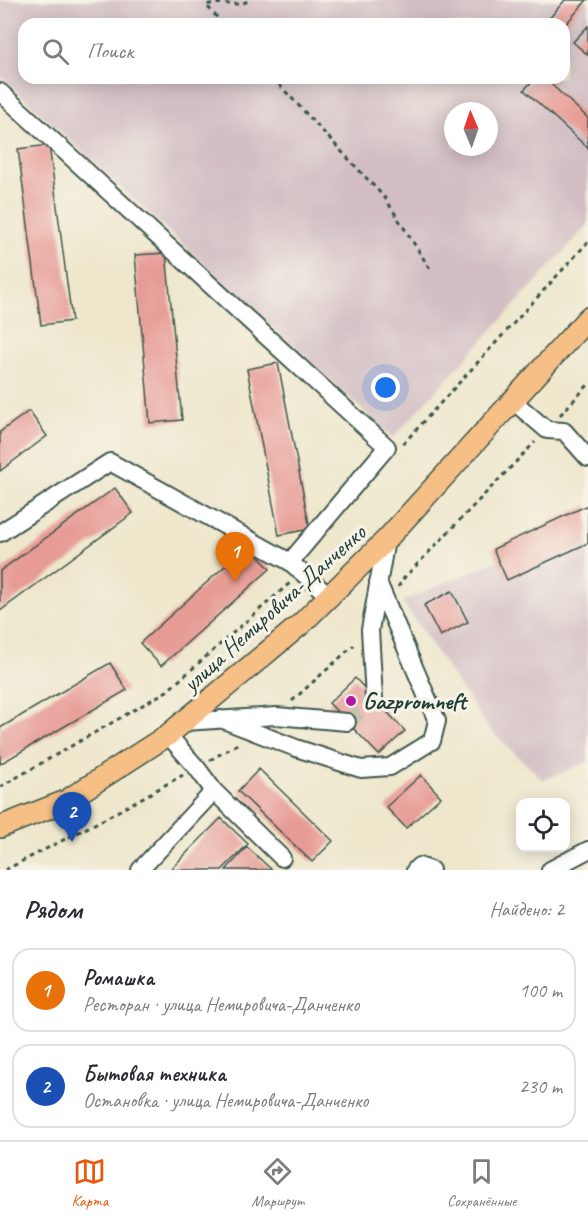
<!DOCTYPE html>
<html lang="ru">
<meta charset="utf-8">
<style>
:root{--surface:#fff;--page:#f7f7f7;--text:#2b2b33;--muted:#7c7c81;--line:#e1e1e2;--accent:#ea580c}
body{margin:0;font-family:Caveat,sans-serif;background:var(--page);color:var(--text)}
.controls{position:absolute;right:18px;bottom:18px;display:grid;overflow:hidden;border-radius:12px;box-shadow:0 3px 15px #0003}
.controls button{width:54px;height:54px;display:grid;place-items:center;padding:0;border:0;border-bottom:2px solid var(--line);background:var(--surface);color:var(--text);font:30px sans-serif}
.compass{position:absolute;left:444px;top:102px;width:54px;height:54px;border-radius:50%;background:var(--surface);box-shadow:0 3px 15px #0003;rotate:358deg}
.you{position:absolute;left:386px;top:388px;width:21px;height:21px;margin:-15px;border:4px solid #fff;border-radius:50%;background:#1a73e8;box-shadow:0 0 0 9px #1a73e833}
.badge{display:grid;place-items:center;width:39px;height:39px;border-radius:50%;background:var(--accent);color:#fff;font-size:20px;font-weight:700}
.pin{position:absolute;translate:-50% -50px;filter:drop-shadow(0 2px 3px #0008)}
.pin::after{content:'';position:absolute;top:32px;width:21px;height:18px;background:inherit;clip-path:polygon(0 0,100% 0,50% 100%)}
.list{margin:0;padding:0;list-style:none}
h2{display:flex;justify-content:space-between;align-items:center;height:78px;margin:0;padding:0 24px;font-size:26px}
h2 small{font-size:20px;font-weight:400;color:var(--muted)}
.list li{display:grid;grid-template-columns:39px 1fr auto;gap:18px;align-items:center;box-sizing:border-box;height:84px;margin:0 12px 12px;padding:0 12px;border:2px solid var(--line);border-radius:18px}
.list b{display:block;font-size:22px;white-space:nowrap}
.list p{margin:0;font-size:20px;white-space:nowrap;color:var(--muted)}
.list em{font-size:20px;font-style:normal;color:var(--muted)}
.icon{flex:none;width:33px;height:33px;fill:none;stroke:currentColor;stroke-width:2;stroke-linecap:round;stroke-linejoin:round}
.map{position:relative;flex:none;width:588px;height:870px;overflow:hidden}
.search{position:absolute;background:var(--surface);box-shadow:0 3px 15px #0003;left:18px;right:18px;top:18px;height:66px;display:flex;align-items:center;gap:15px;box-sizing:border-box;padding:0 21px;border-radius:18px;color:var(--muted);font-size:22px}
.sheet{height:270px;background:var(--surface)}
nav{display:flex;justify-content:space-around;align-items:center;box-sizing:border-box;height:84px;border-top:2px solid var(--line);background:var(--surface);font-size:16px;color:var(--muted)}
nav a{display:grid;justify-items:center;gap:3px}
nav .on{color:var(--accent)}
.map>svg:first-child{display:block}
.industrial{fill:#d2bec3;fill-rule:evenodd}
.building{fill:#e79b95}
.lines{fill:none;stroke-linecap:round;stroke-linejoin:round}
.minor-tunnel{stroke:#c5c5ae;stroke-width:16;stroke-dasharray:16 8;stroke-linecap:butt}
.minor-casing{stroke:#3e564b;stroke-width:20}
.major-casing{stroke:#3e564b;stroke-width:24}
.path{stroke:#3e564b;stroke-width:3;stroke-dasharray:4.5 4.5;stroke-linecap:butt}
.minor{stroke:#fff;stroke-width:16}
.major{stroke:#f5bf86;stroke-width:21}
.poi-dot{fill:#b5179e;stroke:#f7f3e8;stroke-width:2}
.labels{text-anchor:middle;stroke-width:6;stroke-linejoin:round;paint-order:stroke}
.street-label{font-size:24px;fill:#1f3d34;stroke:#f7f3e8}
.poi-label{font-size:24px;font-weight:bold;fill:#1f3d34;stroke:#f7f3e8;text-anchor:start}
</style>
<div class="map">
<svg width="588" height="870" viewBox="0 0 588 870">
<rect width="100%" height="100%" fill="#f7f3e8"/>
<filter id="ink" filterUnits="userSpaceOnUse"><feTurbulence type="fractalNoise" baseFrequency=".0167" numOctaves="2"/><feDisplacementMap in="SourceGraphic" scale="12" xChannelSelector="R" yChannelSelector="G"/><feConvolveMatrix kernelMatrix="1 2 1 2 8 2 1 2 1" color-interpolation-filters="sRGB"/></filter>
<filter id="wash" filterUnits="userSpaceOnUse"><feTurbulence type="fractalNoise" baseFrequency=".008" numOctaves="4" result="noise"/><feDisplacementMap in="SourceGraphic" scale="24" xChannelSelector="R" yChannelSelector="G"/><feGaussianBlur stdDeviation="1.35" result="paint"/><feColorMatrix in="noise" values="0 0 0 0 0 0 0 0 0 0 0 0 0 0 0 0 0 1.4 0 .05"/><feComposite in="paint" operator="in"/></filter>
<g filter="url(#wash)">
<rect width="100%" height="100%" fill="#eee7cc"/>
<!-- industrial -->
<path class="industrial" d="M0,0H588V225L393,438L0,76ZM24,24H564V78H24ZM453,111H489V147H453Z
M588,523V762L543,780L488,728L402,601Z"/>
<g id="blocks">
<!-- building -->
<path class="building" d="M565,0H587L564,26V24H553L548,20Z
M588,26V55L573,42Z
M535,78H558L552,85L588,118V148L524,90Z
M49,145L72,321L41,325L18,149Z
M166,253L182,420L150,423L135,255Z
M278,363L310,529L279,535L247,369Z
M29,411L47,436L0,471V432Z
M115,488L133,513L0,611V571Z
M588,505V543L507,580L493,549Z
M248,545L270,569L161,666L140,643Z
M452,591L468,622L440,636L424,605Z
M110,663L127,690L0,764V728Z
M355,678L405,731L379,755L329,703Z
M259,769L333,841L312,862L238,791Z
M421,775L441,797L406,828L386,807Z
M221,818L248,844L222,870H170Z
M247,847L272,870H226Z"/>
</g>
</g>
<g filter="url(#ink)">
<use href="#blocks" fill-opacity="0" stroke="#3e564b" stroke-width="1.5"/>
<g class="lines">
<!-- minor-tunnel -->
<path class="minor-tunnel" d="M347,722L374,698"/>
<defs>
<path id="minor" d="M0,92L387,447L290,562
M513,401L547,430L564,431L588,458
M0,533L110,462L290,562L330,597
M374,698L370,630L386,540
M221,719L296,748L361,769L390,767L432,741L437,721L378,582
M185,722L276,716L347,722
M168,735L197,768L214,791
M140,870L214,791L282,858
M415,870L419,866L431,870
M550,870L588,850"/>
<path id="major" d="M0,827L66,801L168,735L301,624L386,540L588,318"/>
</defs>
<!-- minor casing -->
<use href="#minor" class="minor-casing"/>
<!-- major casing -->
<use href="#major" class="major-casing"/>
<!-- path -->
<path class="path" d="M223,24L206,5C225,0 233,9 250,0
M273,78L385,198L432,272
M560,415L588,385
M403,444L588,242
M398,587L404,578L535,442
M292,701L354,645
M210,760L241,742
M0,787L167,691L291,582
M5,870L106,818L183,775"/>
<!-- minor -->
<use href="#minor" class="minor"/>
<!-- major -->
<use href="#major" class="major"/>
</g>
</g>
<!-- markers -->
<circle class="poi-dot" cx="351" cy="701" r="6"/>
<g class="labels">
<!-- street labels -->
<g class="street-label">
<text transform="translate(274 608) rotate(-42)" y="8">улица Немировича-Данченко</text>
</g>
<!-- poi labels -->
<g class="poi-label">
<text x="363" y="709">Gazpromneft</text>
</g>
</g>
</svg>
<div class="controls">
<button><svg class="icon" aria-label="locate" viewBox="0 0 24 24"><circle cx="12" cy="12" r="6"/><path d="M12 2v4M12 18v4M2 12h4M18 12h4"/></svg></button>
</div>
<svg class="compass" viewBox="-18 -18 36 36"><path d="M0-13l5 13h-10z" fill="#e53935"/><path d="M0 13l5-13h-10z" fill="#7c7c81"/></svg>
<div class="you"></div>
<div class="pin badge" style="left:235px;top:582px;background:#e8710a">1</div>
<div class="pin badge" style="left:72px;top:842px;background:#1a4fb4">2</div>
<div class="search"><svg class="icon" aria-label="search" viewBox="0 0 24 24"><circle cx="10" cy="10" r="6"/><path d="M15 15l6 6"/></svg>Поиск</div>
</div>
<section class="sheet">
<h2>Рядом<small>Найдено: 2</small></h2>
<ul class="list">
<li><span class="badge" style="background:#e8710a">1</span><div><b>Ромашка</b><p>Ресторан · улица Немировича-Данченко</p></div><em>100 m</em></li>
<li><span class="badge" style="background:#1a4fb4">2</span><div><b>Бытовая техника</b><p>Остановка · улица Немировича-Данченко</p></div><em>230 m</em></li>
</ul>
</section>
<nav>
<a class="on"><svg class="icon" aria-label="map" viewBox="0 0 24 24"><path d="M3 6l6-2 6 2 6-2v14l-6 2-6-2-6 2zM9 4v14M15 6v14"/></svg>Карта</a>
<a><svg class="icon" aria-label="directions" viewBox="0 0 24 24"><path d="M12 3l9 9-9 9-9-9zM9 14v-3h6M13 9l2 2-2 2"/></svg>Маршрут</a>
<a><svg class="icon" aria-label="saved" viewBox="0 0 24 24"><path d="M7 4h10v16l-5-4-5 4z"/></svg>Сохранённые</a>
</nav>
